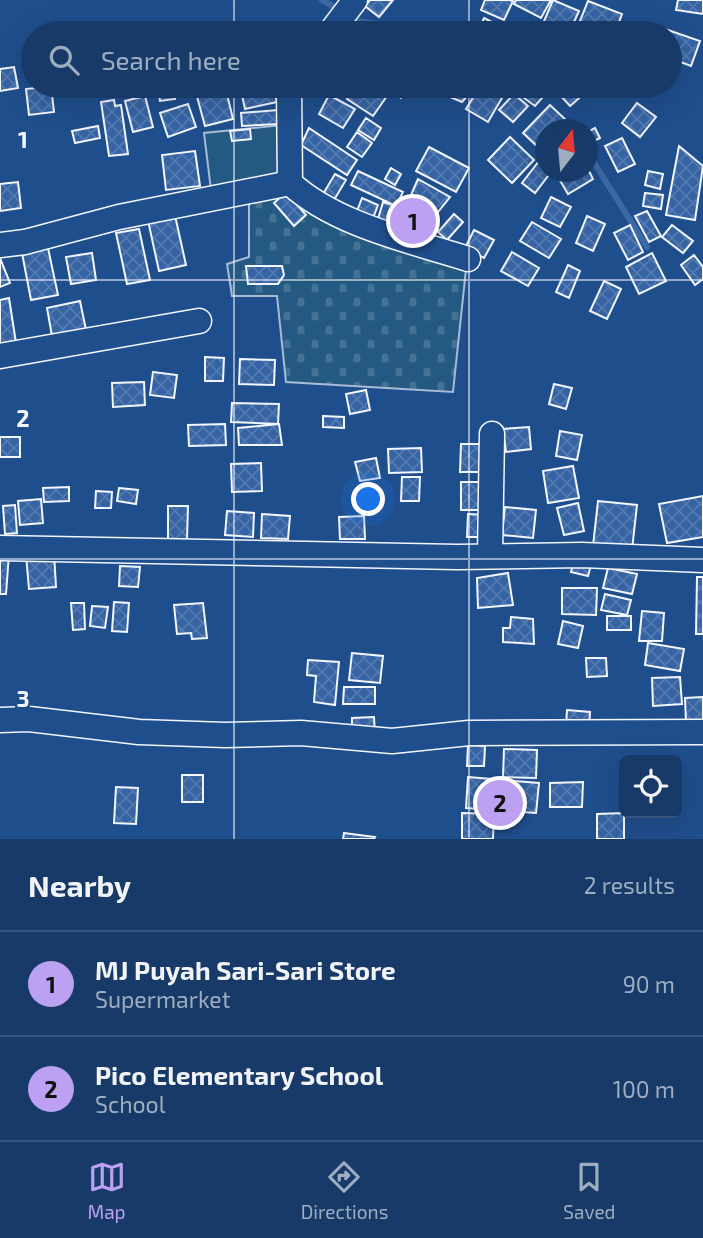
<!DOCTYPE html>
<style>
:root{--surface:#173a69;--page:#20416f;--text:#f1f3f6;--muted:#9eadc0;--line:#36547d;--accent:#bca0f2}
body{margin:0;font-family:"Exo 2",sans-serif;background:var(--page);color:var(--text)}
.controls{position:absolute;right:21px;bottom:21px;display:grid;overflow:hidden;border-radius:10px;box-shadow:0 7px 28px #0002}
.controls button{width:63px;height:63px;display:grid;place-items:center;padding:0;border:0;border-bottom:2px solid var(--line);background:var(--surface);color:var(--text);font:35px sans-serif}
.compass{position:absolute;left:535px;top:119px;width:63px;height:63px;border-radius:50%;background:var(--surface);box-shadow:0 7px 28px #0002;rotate:16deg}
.you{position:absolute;left:369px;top:500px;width:24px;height:24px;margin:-18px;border:5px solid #fff;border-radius:50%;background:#1a73e8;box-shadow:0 0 0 10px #1a73e833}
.badge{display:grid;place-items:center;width:46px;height:46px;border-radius:50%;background:var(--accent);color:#111;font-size:23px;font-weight:700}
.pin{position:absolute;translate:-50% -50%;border:4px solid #fff;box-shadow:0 2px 7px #0006}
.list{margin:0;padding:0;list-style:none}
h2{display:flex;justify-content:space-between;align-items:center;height:91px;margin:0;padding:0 28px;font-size:30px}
h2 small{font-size:23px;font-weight:400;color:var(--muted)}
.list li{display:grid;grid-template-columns:46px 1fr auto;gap:21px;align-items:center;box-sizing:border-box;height:105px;padding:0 28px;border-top:2px solid var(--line)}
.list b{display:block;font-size:26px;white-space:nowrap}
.list p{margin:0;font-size:23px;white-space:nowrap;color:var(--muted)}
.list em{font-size:23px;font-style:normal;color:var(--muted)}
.icon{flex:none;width:38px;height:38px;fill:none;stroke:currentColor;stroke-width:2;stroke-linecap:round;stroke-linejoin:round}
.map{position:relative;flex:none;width:703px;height:839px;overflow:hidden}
.search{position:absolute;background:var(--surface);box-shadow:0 7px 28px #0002;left:21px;right:21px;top:21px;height:77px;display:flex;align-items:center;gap:18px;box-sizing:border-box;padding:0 24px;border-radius:38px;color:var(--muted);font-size:26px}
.sheet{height:301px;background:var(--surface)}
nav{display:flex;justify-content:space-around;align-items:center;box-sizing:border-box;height:98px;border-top:2px solid var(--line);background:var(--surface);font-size:19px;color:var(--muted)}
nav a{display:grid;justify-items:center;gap:4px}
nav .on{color:var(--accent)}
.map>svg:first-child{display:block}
.cemetery{fill:url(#cemetery-stones);stroke:#a8bbd7;stroke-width:2}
.garden{fill:#245a82;stroke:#a8bbd7;stroke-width:2}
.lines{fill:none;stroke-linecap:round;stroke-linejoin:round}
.stream{stroke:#3b69a3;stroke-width:6}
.building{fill:url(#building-cross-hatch);stroke:#f2f6ff;stroke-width:2}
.minor-casing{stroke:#f2f6ff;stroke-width:27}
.minor{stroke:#1f4e8c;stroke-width:24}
.grid{fill:none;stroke:#f2f6ff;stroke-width:2;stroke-opacity:0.55}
.grid-label{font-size:23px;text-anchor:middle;font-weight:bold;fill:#f2f6ff;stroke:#1f4e8c;stroke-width:5;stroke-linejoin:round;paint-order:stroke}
</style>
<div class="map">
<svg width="703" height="839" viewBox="0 0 703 839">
<defs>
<pattern id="cemetery-stones" width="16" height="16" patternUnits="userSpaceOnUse" patternTransform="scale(1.75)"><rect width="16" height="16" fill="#245a82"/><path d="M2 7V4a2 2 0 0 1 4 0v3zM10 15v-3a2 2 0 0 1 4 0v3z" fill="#447295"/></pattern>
<pattern id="building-cross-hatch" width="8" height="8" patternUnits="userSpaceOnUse" patternTransform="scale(1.75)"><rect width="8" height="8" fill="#3563a3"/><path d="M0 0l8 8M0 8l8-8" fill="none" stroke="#537ab1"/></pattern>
</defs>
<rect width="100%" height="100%" fill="#1f4e8c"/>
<!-- cemetery -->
<path class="cemetery" d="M289,188L466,269L453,392L286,382L277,296H232L227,264L249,257V200Z"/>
<!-- garden -->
<path class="garden" d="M283,125L286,177L211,190L204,133Z"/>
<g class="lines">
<!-- stream -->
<path class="stream" d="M322,0L339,10
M348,16L357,21L447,33
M588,153L647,247"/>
</g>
<!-- building -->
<path class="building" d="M370,0H393L379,17L365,6Z
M485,0H509L513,1L504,20L481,10Z
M516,0H551L541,18L514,4Z
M553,0L579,11L569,33H539Z
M678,0H703V14L676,10Z
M588,1L622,14L615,33H598L578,26Z
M484,18L496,24L491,33L478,31Z
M296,24L298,33H268L267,28Z
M665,29L700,41L691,66L670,58V33H664Z
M14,67L18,88L0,91V69Z
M51,86L54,112L29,115L26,89Z
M158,86H173L175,99L160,101Z
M225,86L233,119L205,126L196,93Z
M240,86H273L277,102L245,109Z
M356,86H371L387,96L373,116L347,99Z
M382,86H409L401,98Z
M424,86H476L462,102Z
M480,86L502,98L488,122L466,109Z
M515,86H539L550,89L535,106L513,90Z
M552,86H580L586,92L570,106Z
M514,94L528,106L513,122L499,110Z
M329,95L355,109L343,128L319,114Z
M145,96L153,127L133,132L125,101Z
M114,100L115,106L121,105L128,154L109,156L101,102Z
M637,103L656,117L640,137L622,123Z
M188,104L196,127L168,137L160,113Z
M550,105L568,122L560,130H546V145L541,150L523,133Z
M278,110L279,124L242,126L241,113Z
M366,118L381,128L374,140L358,130Z
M98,126L100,138L75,143L72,131Z
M309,128L357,160L347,175L301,145Z
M595,128L600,138L588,144V132Z
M250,129L251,139L232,141L230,131Z
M357,132L372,143L362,157L347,147Z
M510,137L534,160L512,183L488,160Z
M622,138L635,164L618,172L605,146Z
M679,146L703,166L695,220L666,215Z
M429,147L469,168L456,192L416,171Z
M195,151L200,186L166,190L162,155Z
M546,152V172H551L535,193L522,183Z
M391,168L401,174L395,185L385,179Z
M588,169L593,179L568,194L558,177L568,172H588Z
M358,171L403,192L396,206L351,185Z
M648,171L663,174L660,189L645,185Z
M335,174L346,180L334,200L323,194Z
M418,179L450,197L426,227L401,218Z
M18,182L21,208L0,211V184Z
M286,192L306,215L294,226L274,203Z
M645,193L663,195L661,209L643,206Z
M551,197L571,207L560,227L541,218Z
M362,198L378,205L373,218L357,211Z
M383,202L398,207L393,223L378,219Z
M174,211L186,265L159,271L147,216Z
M647,211L661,236L649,242L635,216Z
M454,214L463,222L447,240L438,232Z
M587,216L605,224L593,251L576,243Z
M400,218L426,227L422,239L396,230Z
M532,222L561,239L549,258L520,241Z
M630,225L643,252L628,260L614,233Z
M672,225L693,241L683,253L662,237Z
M139,229L150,280L127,284L116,233Z
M474,230L494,240L484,258L465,248Z
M48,248L58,295L31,300L22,253Z
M512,252L539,268L528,286L501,271Z
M92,253L96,280L71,284L66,257Z
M652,253L666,281L639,294L626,267Z
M694,255L703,267V279L695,285L681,265Z
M0,258L10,283L0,287Z
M568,265L580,271L569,298L556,292Z
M246,266H282L284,275L278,284H248Z
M604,281L621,289L607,319L590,311Z
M9,298L16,343L0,345V300Z
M80,301L86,330L52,336L47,308Z
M205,357L224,358L223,381H205Z
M240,359L275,360L274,385L239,384Z
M153,372L177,375L174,398L150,395Z
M144,382L145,405L113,407L112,383Z
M554,384L572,388L566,409L549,404Z
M366,390L370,410L350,414L346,394Z
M232,403L279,404L278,424L231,422Z
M323,416L344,417V428L323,427Z
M225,424L226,445L189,446L188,425Z
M279,424L282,445H239L238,428Z
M529,427L531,449L506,452L503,429Z
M560,431L582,435L577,460L556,456Z
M0,437H20V457H0Z
M461,444H483L482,472H460Z
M421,448L422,472L389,473L388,449Z
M376,458L380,478L360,481L355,462Z
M261,463L262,491L232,492L231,464Z
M573,466L579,498L548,503L543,471Z
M402,477H420L419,501H401Z
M461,482H488L487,510H461Z
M69,487V501L44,502L43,488Z
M119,488L138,490L136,504L117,501Z
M96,491L112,492L111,508H95Z
M703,496V537L667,543L659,504Z
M41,499L43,523L20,525L18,501Z
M598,501L637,505L632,550L593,546Z
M578,503L584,531L564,535L557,508Z
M15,505L17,533L5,534L3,506Z
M168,506H188L187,540H168Z
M505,507L536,510L533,538L502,535Z
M227,511L254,513L253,537L225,535Z
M262,514L290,516L288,539L261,538Z
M468,514L484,515L483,537H467Z
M364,516L365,539H340L339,517Z
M0,553L9,554L6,594H0Z
M54,553L56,587L29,589L26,555Z
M574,560L591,565L588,576L571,572Z
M120,566L140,567L138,587L119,586Z
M608,568L637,574L632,594L603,588Z
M508,573L513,605L478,608L477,578Z
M697,577H703V634H696Z
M562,588H597L596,615L562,614Z
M605,594L631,600L627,615L601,610Z
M114,602L129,603L127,632L112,631Z
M71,603H84L85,629L73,630Z
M203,603L207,638L192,639L191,633L177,634L174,605Z
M92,606L108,607L105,628L90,626Z
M642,611L664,613L662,641H639Z
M607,616H631V630H607Z
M511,617L533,619L534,644L503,642V628H510Z
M563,621L583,626L578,648L558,644Z
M648,643L684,649L680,671L645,665Z
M352,653L383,656L380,683L349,680Z
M586,658H606L607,676L587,677Z
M308,660L339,662L335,705L314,702L316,676L307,675Z
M680,677L682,704L653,706L652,678Z
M344,687H375V704H343Z
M703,697V722H686L685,698Z
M567,710L590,712L589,728L566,726Z
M374,717L375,735L352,736V718Z
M468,745L485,746L484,766H467Z
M504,749L537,750L536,778L503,777Z
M182,775H203V802H182Z
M468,777L539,783L536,813L466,808Z
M583,782L582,807H550V783Z
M116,787L138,788L136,824L114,823Z
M462,813L494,814L493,839H462Z
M624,813V839H597V814Z
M344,833L375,837L374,839H343Z"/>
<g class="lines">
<defs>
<path id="minor" d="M330,33L355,0
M291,86L289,88L290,183C334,224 411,241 468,259
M0,245L25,242L119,217L290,183
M0,356L199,321
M0,548L457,557L582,555L703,560
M490,556L492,434
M0,720L29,719L139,732L225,735L301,733L392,741L469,733L703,732"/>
</defs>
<!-- minor casing -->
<use href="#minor" class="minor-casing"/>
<!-- minor -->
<use href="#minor" class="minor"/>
</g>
<!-- grid -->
<path class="grid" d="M234,0V33M469,0V33M234,86V839M469,86V839M0,280H703M0,559H703"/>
<g class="grid-label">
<text x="23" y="148">1</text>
<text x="23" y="427">2</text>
<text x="23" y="707">3</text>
</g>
</svg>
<div class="controls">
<button><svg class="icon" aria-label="locate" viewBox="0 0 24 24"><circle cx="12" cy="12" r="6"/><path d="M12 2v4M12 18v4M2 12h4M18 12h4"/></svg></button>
</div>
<svg class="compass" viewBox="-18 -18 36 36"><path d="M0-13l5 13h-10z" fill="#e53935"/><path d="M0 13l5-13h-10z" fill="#9eadc0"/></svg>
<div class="you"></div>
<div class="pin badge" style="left:413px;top:221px">1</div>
<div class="pin badge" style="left:500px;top:803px">2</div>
<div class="search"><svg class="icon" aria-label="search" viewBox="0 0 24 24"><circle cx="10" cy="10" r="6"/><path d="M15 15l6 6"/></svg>Search here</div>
</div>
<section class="sheet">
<h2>Nearby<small>2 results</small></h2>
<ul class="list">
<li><span class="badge">1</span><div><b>MJ Puyah Sari-Sari Store</b><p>Supermarket</p></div><em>90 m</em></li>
<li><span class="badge">2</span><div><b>Pico Elementary School</b><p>School</p></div><em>100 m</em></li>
</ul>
</section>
<nav>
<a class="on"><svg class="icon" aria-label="map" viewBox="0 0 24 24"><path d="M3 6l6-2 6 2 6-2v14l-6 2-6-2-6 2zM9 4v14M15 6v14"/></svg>Map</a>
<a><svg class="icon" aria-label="directions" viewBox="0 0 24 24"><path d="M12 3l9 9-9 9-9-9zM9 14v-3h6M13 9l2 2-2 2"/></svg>Directions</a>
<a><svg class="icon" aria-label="saved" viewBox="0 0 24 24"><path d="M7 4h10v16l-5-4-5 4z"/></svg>Saved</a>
</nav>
